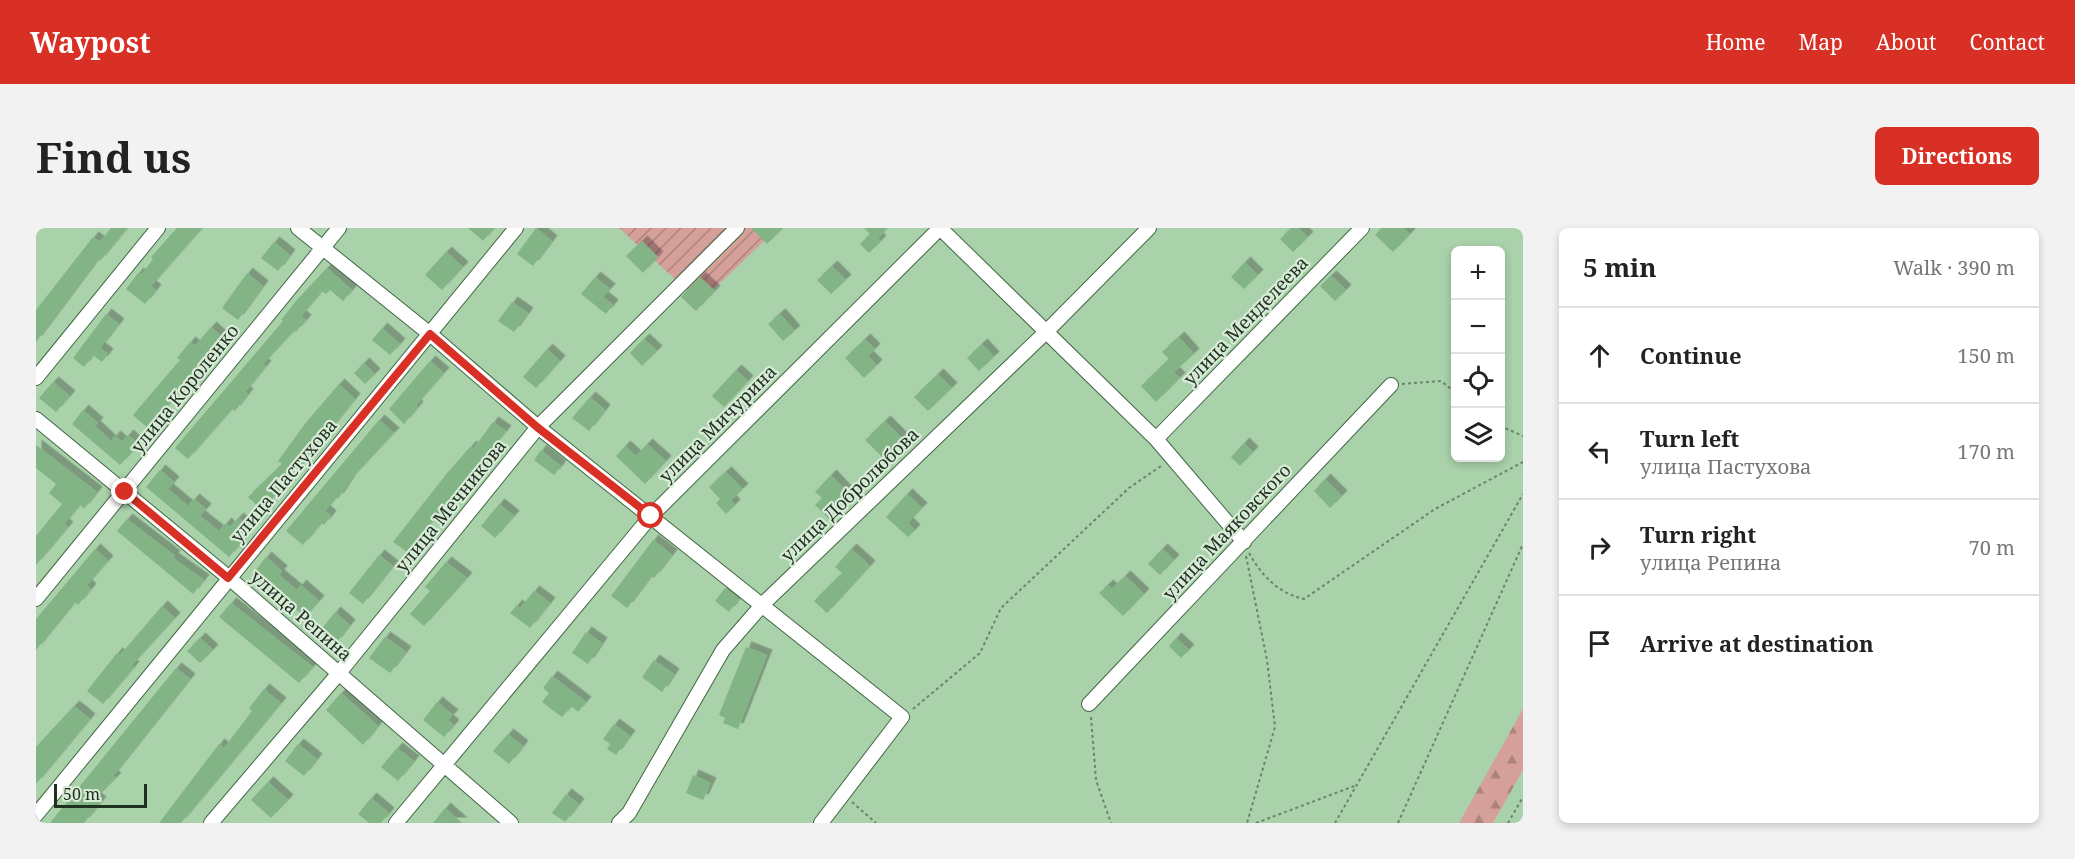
<!DOCTYPE html>
<meta charset="utf-8">
<style>
:root{--surface:#fff;--page:#f2f2f2;--text:#222;--muted:#767676;--line:#e0e0e0;--accent:#d93025}
body{margin:0;font-family:"Noto Serif",serif;background:var(--page);color:var(--text)}
.controls{position:absolute;right:18px;top:18px;display:grid;overflow:hidden;border-radius:9px;box-shadow:0 3px 9px #0003}
.controls button{width:54px;height:54px;display:grid;place-items:center;padding:0;border:0;border-bottom:2px solid var(--line);background:var(--surface);color:var(--text);font:30px sans-serif}
.scale{position:absolute;left:18px;bottom:15px;width:93px;box-sizing:border-box;padding-left:6px;border:3px solid #1f2f20;border-top:0;font-size:16px;line-height:21px;white-space:nowrap;color:#1f2f20;-webkit-text-stroke:4px #d7ebd7;paint-order:stroke}
.stop{position:absolute;width:18px;height:18px;margin:-14px;border:4px solid #d93025;border-radius:50%;background:#fff}
.stop.end{background:#d93025;border-color:#fff;box-shadow:0 2px 6px #0008}
.list{margin:0;padding:0;list-style:none}
h2{display:flex;justify-content:space-between;align-items:center;height:78px;margin:0;padding:0 24px;font-size:26px}
h2 small{font-size:20px;font-weight:400;color:var(--muted)}
.list li{display:grid;grid-template-columns:39px 1fr auto;gap:18px;align-items:center;box-sizing:border-box;height:96px;padding:0 24px;border-top:2px solid var(--line)}
.list b{display:block;font-size:22px;white-space:nowrap}
.list p{margin:0;font-size:20px;white-space:nowrap;color:var(--muted)}
.list em{font-size:20px;font-style:normal;color:var(--muted)}
.icon{flex:none;width:33px;height:33px;fill:none;stroke:currentColor;stroke-width:2;stroke-linecap:round;stroke-linejoin:round}
.map{position:relative;flex:none;width:1487px;height:595px;overflow:hidden;border-radius:9px}
header{display:flex;align-items:center;gap:36px;box-sizing:border-box;height:84px;padding:0 30px;background:var(--accent);color:#fff}
header strong{font-size:28px}
nav{display:flex;gap:33px;margin-inline-start:auto;font-size:21px}
.intro{display:flex;align-items:center;justify-content:space-between;box-sizing:border-box;height:144px;padding:0 36px}
h1{margin:0;font-size:42px}
.button{padding:15px 27px;border-radius:9px;background:var(--accent);color:#fff;font-size:21px;font-weight:700}
main{display:flex;gap:36px;padding:0 36px}
aside{flex:1;background:var(--surface);border-radius:9px;box-shadow:0 3px 9px #0003}
.map>svg:first-child{display:block}
.forest{fill:url(#forest-firs)}
.garden{fill:url(#garden-furrows)}
.building{fill:#83b485;filter:url(#shadow)}
.lines{fill:none;stroke-linecap:round;stroke-linejoin:round}
.minor-casing{stroke:#426744;stroke-width:16}
.path{stroke:#688569;stroke-width:2;stroke-dasharray:3 3;stroke-linecap:butt}
.minor{stroke:#fff;stroke-width:14}
.route{stroke:#d93025;stroke-width:8}
.labels{text-anchor:middle;stroke-width:4.5;stroke-linejoin:round;paint-order:stroke}
.street-label{font-size:18px;fill:#1f2f20;stroke:#d7ebd7}
</style>
<header>
<strong>Waypost</strong>
<nav><a>Home</a><a>Map</a><a>About</a><a>Contact</a></nav>
</header>
<div class="intro"><h1>Find us</h1><a class="button">Directions</a></div>
<main>
<div class="map">
<svg width="1487" height="595" viewBox="0 0 1487 595">
<defs>
<pattern id="forest-firs" width="22" height="20" patternUnits="userSpaceOnUse" patternTransform="scale(1.5)"><rect width="22" height="20" fill="#d5a09a"/><path d="M5 1l3.5 6h-7zM16 11l3.5 6h-7z" fill="#ac837d"/></pattern>
<pattern id="garden-furrows" width="10" height="10" patternUnits="userSpaceOnUse" patternTransform="scale(1.5)"><rect width="10" height="10" fill="#d5a09a"/><path d="M-1 1l2-2M0 10L10 0M9 11l2-2" fill="none" stroke="#ac837d"/></pattern>
<filter id="shadow"><feDropShadow dx="5.5" dy="-5.5" stdDeviation="0" flood-color="#0004"/></filter>
</defs>
<rect width="100%" height="100%" fill="#a9d1aa"/>
<!-- forest -->
<path class="forest" d="M1487,481V542L1457,595H1423Z"/>
<!-- garden -->
<path class="garden" d="M583,0H742L664,74Z"/>
<!-- building -->
<path class="building" d="M75,0H91L64,33L62,31L0,114V82L57,9L64,14Z
M141,0H166L115,58L120,62L109,76L90,61L102,45L105,47L117,31L115,29Z
M432,0H458L447,13Z
M500,0L516,13L497,38L481,26Z
M715,0H747L731,16Z
M828,0H851L842,10L845,13L833,25L824,16L834,6Z
M1255,0H1262L1272,9L1257,24L1244,11Z
M1345,0H1368L1374,6L1357,24L1339,7Z
M606,13L622,29L607,45L590,28Z
M238,14L254,27L242,43L225,30Z
M410,24L427,39L406,62L389,47Z
M1209,34L1222,47L1208,61L1195,49Z
M796,38L810,52L795,66L781,52Z
M291,40L316,62L307,73L294,62L290,66L286,63L265,88L270,92L260,104L258,103L227,136L230,138L209,164L212,166L199,183L196,181L152,231L139,220L247,93L245,92L260,73Z
M211,45L227,58L202,92L186,80Z
M1295,48L1310,62L1299,73L1284,58Z
M559,49L574,61L567,69L577,77L570,86L545,66Z
M664,49L679,63L660,83L645,69Z
M476,74L492,85L478,104L462,93Z
M70,86L83,96L64,120L72,126L66,134L57,127L48,139L37,130Z
M744,86L759,103L747,113L732,96Z
M175,99L187,110L113,201L97,187L144,132L141,130L154,114L159,118Z
M346,100L364,116L354,127L336,112Z
M1143,109L1158,126L1138,144L1144,150L1120,174L1105,158L1133,131L1126,124Z
M608,111L621,123L606,138L594,125Z
M829,111L839,121L832,128L841,137L828,150L809,130Z
M946,116L958,129L943,143L931,130Z
M511,121L524,133L500,160L487,149Z
M394,133L408,145L380,177L382,179L368,196L353,181Z
M328,135L339,146L329,156L318,145Z
M700,142L712,153L688,179L676,168Z
M902,146L916,160L892,183L878,169Z
M17,154L34,168L20,184L3,170Z
M303,156L319,171L259,245L256,243L237,265L239,267L226,282L212,269L246,236L242,233L268,197Z
M554,169L569,182L553,203L536,190Z
M47,182L62,195L59,198L75,213L79,208L86,214L92,207L103,217L84,237L36,196Z
M343,192L358,205L315,251L302,271L300,269L289,283L295,288L288,297L285,295L267,317L250,303Z
M849,193L867,211L847,230L829,212Z
M457,194L470,203L371,324L357,314L412,244L435,218L437,221Z
M1208,215L1217,224L1204,238L1195,229Z
M611,216L630,233L609,256L580,228L589,218L600,228Z
M0,217L61,264L48,281L44,277L28,296L32,299L0,337V308L26,276L13,265L20,256L0,240Z
M505,222L525,238L518,247L498,232Z
M124,242L138,254L132,261L152,278L158,271L170,281L164,288L183,303L190,295L194,299L202,290L216,301L193,329L110,259Z
M690,244L707,261L695,272L699,277L690,286L680,275L684,271L673,259Z
M795,247L810,263L796,277L801,282L793,291L779,277L786,270L779,264Z
M1289,251L1306,268L1294,280L1278,263Z
M871,266L886,280L872,295L879,302L872,309L850,289Z
M463,276L478,288L459,310L445,298Z
M91,291L139,328L137,330L168,352L157,366L81,303Z
M617,312L636,327L618,350L615,348L591,380L575,368Z
M59,321L72,333L51,357L55,361L42,377L39,374L0,422V391Z
M815,321L834,338L791,385L778,373L806,345L799,339Z
M1126,321L1138,332L1124,347L1112,336Z
M343,327L357,338L327,376L313,365Z
M230,329L246,343L243,347L261,362L265,357L283,373L269,389L255,377L252,379L243,371L244,369L216,347Z
M410,334L431,350L388,398L374,386L394,363L389,359Z
M1089,348L1108,366L1087,388L1063,365L1072,357L1076,361Z
M689,360L703,371L693,384L679,373Z
M498,363L514,375L494,400L474,385L481,377L484,380Z
M195,375L277,439L263,455L183,389Z
M126,378L139,390L96,437L98,439L67,476L51,463L81,425L84,427Z
M299,384L314,397L300,415L284,403Z
M550,404L566,415L552,436L536,425Z
M349,409L370,424L354,445L333,430Z
M164,410L177,422L164,435L151,423Z
M1140,410L1153,422L1145,430L1133,418Z
M710,419L731,427L702,501L687,495L689,490L683,487Z
M618,432L638,446L626,464L606,449Z
M140,440L154,451L77,548L80,550L60,570L65,574L48,595H14Z
M516,448L550,474L542,484L535,478L526,489L506,474L513,465L507,460Z
M228,461L245,475L145,595H123L183,516L188,520L216,483L213,480Z
M305,465L342,498L327,517L290,482Z
M401,474L417,487L412,492L418,497L408,509L387,492Z
M38,478L54,491L0,556V519Z
M578,496L594,508L580,527L571,521L574,516L567,511Z
M472,506L487,518L473,536L457,523Z
M262,516L281,531L268,548L249,533Z
M361,520L378,533L362,553L345,539Z
M657,547L675,555L667,572L650,565Z
M232,554L252,572L235,590L215,572Z
M530,566L543,576L529,594L516,585Z
M335,570L353,585L345,595H333L322,586Z
M409,580L426,595H397Z"/>
<g class="lines">
<defs>
<path id="minor" d="M262,0L394,106L502,199L866,489L785,595
M904,0L1120,211L1208,314
M0,150L122,0
M0,191L192,349L475,595
M1120,211L1326,0
M0,371L303,0
M1053,476L1355,157
M0,587L480,0
M175,595L303,445L502,199L701,0
M360,595L615,288L904,0
M583,595L593,585L687,422L727,376L1010,104L1113,0"/>
</defs>
<!-- minor casing -->
<use href="#minor" class="minor-casing"/>
<!-- path -->
<path class="path" d="M1366,156L1405,153L1420,165
M1464,198L1487,208
M1213,325C1226,348 1242,365 1268,371L1399,281L1487,234
M1210,328L1231,432L1239,499L1211,595
M877,481L944,425L965,380L1093,260L1125,238
M1055,489L1060,552L1075,595
M816,574L840,595
M1220,595L1321,557
M1299,595L1487,266
M1362,595L1487,316
M1472,595L1487,569"/>
<!-- minor -->
<use href="#minor" class="minor"/>
</g>
<g class="lines">
<!-- route -->
<path class="route" d="M89,264L192,350L394,106L501,199L615,288"/>
</g>
<g class="labels">
<!-- street labels -->
<g class="street-label">
<text transform="translate(1210 93) rotate(-46)" y="6">улица Менделеева</text>
<text transform="translate(149 161) rotate(-51)" y="6">улица Короленко</text>
<text transform="translate(682 196) rotate(-45)" y="6">улица Мичурина</text>
<text transform="translate(248 253) rotate(-50)" y="6">улица Пастухова</text>
<text transform="translate(814 267) rotate(-44)" y="6">улица Добролюбова</text>
<text transform="translate(415 278) rotate(-51)" y="6">улица Мечникова</text>
<text transform="translate(1191 304) rotate(-47)" y="6">улица Маяковского</text>
<text transform="translate(265 388) rotate(41)" y="6">улица Репина</text>
</g>
</g>
</svg>
<div class="controls">
<button>+</button>
<button>−</button>
<button><svg class="icon" aria-label="locate" viewBox="0 0 24 24"><circle cx="12" cy="12" r="6"/><path d="M12 2v4M12 18v4M2 12h4M18 12h4"/></svg></button>
<button><svg class="icon" aria-label="layers" viewBox="0 0 24 24"><path d="M12 4l9 5-9 5-9-5zM3 14l9 5 9-5"/></svg></button>
</div>
<div class="scale">50 m</div>
<div class="stop" style="left:615px;top:288px"></div>
<div class="stop end" style="left:89px;top:264px"></div>
</div>
<aside>
<h2>5 min<small>Walk · 390 m</small></h2>
<ul class="list">
<li><svg class="icon" aria-label="ahead" viewBox="0 0 24 24"><path d="M12 20V5M6 11l6-6 6 6"/></svg><div><b>Continue</b></div><em>150 m</em></li>
<li><svg class="icon" aria-label="left" viewBox="0 0 24 24"><path d="M17 20v-9H6M10 6l-5 5 5 5"/></svg><div><b>Turn left</b><p>улица Пастухова</p></div><em>170 m</em></li>
<li><svg class="icon" aria-label="right" viewBox="0 0 24 24"><path d="M7 20v-9h11M14 6l5 5-5 5"/></svg><div><b>Turn right</b><p>улица Репина</p></div><em>70 m</em></li>
<li><svg class="icon" aria-label="arrive" viewBox="0 0 24 24"><path d="M6 21V4h12l-3 4 3 4H6"/></svg><div><b>Arrive at destination</b></div></li>
</ul>
</aside>
</main>
